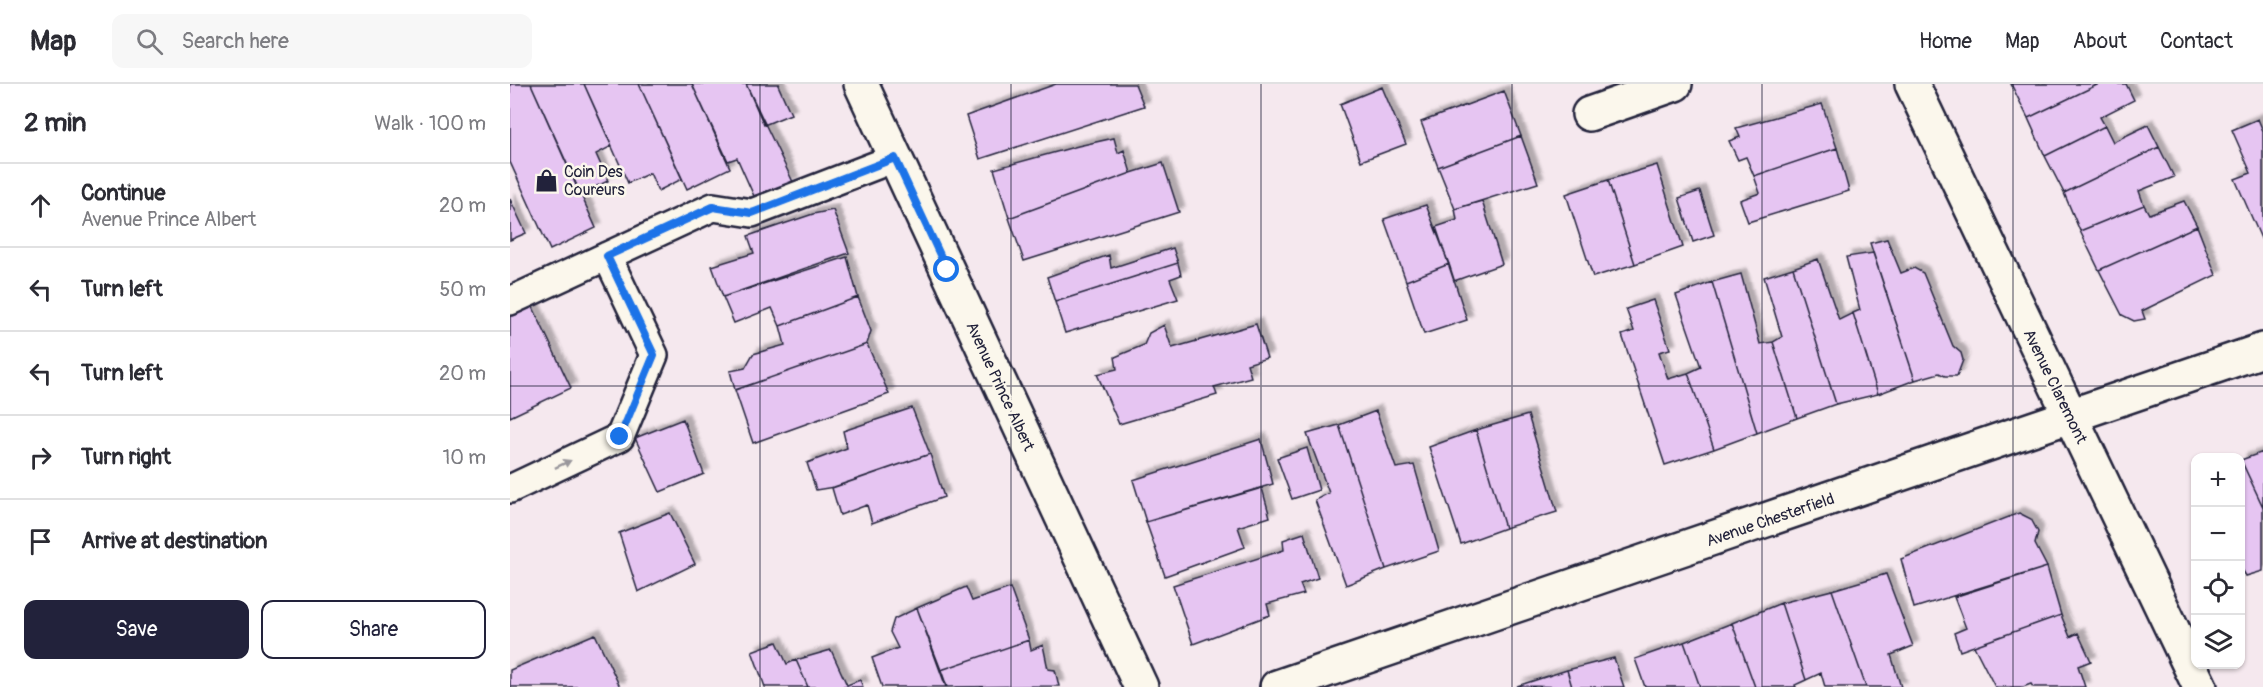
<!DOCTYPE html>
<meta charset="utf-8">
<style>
:root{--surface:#fff;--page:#f7f7f7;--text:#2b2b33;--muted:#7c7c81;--line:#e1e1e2;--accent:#22223b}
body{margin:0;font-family:Pangolin,sans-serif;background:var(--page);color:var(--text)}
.controls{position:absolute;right:18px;bottom:18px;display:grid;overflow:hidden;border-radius:12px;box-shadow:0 2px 4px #0004}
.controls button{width:54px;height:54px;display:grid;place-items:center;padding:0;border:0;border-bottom:2px solid var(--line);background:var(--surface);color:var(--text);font:30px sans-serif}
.stop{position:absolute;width:18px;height:18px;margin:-14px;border:4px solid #1a73e8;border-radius:50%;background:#fff}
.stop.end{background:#1a73e8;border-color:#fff;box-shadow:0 2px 6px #0008}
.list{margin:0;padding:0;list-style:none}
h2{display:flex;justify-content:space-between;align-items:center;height:78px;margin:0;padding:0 24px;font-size:26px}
h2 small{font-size:20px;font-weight:400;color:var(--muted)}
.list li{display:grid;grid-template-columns:39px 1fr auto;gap:18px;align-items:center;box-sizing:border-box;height:84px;padding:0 24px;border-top:2px solid var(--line)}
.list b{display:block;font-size:22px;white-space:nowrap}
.list p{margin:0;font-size:20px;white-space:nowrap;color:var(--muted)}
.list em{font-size:20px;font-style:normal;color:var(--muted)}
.actions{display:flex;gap:12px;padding:18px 24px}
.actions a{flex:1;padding:14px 0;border:2px solid var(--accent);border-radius:12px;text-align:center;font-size:21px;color:var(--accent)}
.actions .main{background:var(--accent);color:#fff}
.icon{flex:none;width:33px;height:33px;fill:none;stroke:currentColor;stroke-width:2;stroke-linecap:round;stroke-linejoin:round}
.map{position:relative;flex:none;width:1753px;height:603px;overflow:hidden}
header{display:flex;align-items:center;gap:36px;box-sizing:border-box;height:84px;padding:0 30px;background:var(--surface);border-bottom:2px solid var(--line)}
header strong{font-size:28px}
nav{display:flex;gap:33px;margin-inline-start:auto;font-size:21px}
.search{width:420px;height:54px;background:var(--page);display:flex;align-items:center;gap:15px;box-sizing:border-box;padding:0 21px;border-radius:12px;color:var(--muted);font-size:22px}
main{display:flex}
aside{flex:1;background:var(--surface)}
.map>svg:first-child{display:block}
.building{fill:#e6c5f2;stroke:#22223b;stroke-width:1.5;filter:url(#shadow)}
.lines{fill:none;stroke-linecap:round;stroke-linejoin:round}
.service-casing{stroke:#22223b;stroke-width:32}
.minor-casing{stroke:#22223b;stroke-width:38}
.service{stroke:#fbf7ec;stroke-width:27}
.minor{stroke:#fbf7ec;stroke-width:33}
.oneway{fill:#99979c}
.route{stroke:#1a73e8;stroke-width:8}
.grid{fill:none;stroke:#22223b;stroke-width:1.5;stroke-opacity:0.55}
.labels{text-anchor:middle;stroke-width:5;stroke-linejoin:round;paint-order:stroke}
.poi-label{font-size:16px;fill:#22223b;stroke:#fbf7ec;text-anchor:start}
.street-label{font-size:16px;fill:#22223b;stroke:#fbf7ec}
</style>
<header>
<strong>Map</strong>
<div class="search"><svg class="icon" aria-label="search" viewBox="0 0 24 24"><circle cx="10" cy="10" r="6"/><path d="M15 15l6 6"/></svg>Search here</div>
<nav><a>Home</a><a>Map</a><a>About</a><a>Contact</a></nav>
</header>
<main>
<aside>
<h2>2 min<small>Walk · 100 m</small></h2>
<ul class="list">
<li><svg class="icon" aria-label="ahead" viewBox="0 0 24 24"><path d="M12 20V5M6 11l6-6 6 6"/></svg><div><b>Continue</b><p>Avenue Prince Albert</p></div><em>20 m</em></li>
<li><svg class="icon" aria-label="left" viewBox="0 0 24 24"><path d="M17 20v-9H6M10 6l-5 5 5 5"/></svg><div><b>Turn left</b></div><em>50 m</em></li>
<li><svg class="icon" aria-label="left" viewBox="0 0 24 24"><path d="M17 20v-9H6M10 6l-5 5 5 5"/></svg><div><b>Turn left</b></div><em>20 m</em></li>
<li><svg class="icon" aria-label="right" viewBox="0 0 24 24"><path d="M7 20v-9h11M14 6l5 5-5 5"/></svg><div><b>Turn right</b></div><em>10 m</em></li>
<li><svg class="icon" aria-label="arrive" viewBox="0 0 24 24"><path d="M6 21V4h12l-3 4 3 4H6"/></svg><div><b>Arrive at destination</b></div></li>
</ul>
<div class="actions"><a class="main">Save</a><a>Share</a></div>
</aside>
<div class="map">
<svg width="1753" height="603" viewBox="0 0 1753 603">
<defs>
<filter id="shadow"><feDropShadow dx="5.5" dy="-5.5" stdDeviation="1.5" flood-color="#0004"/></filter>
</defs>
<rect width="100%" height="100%" fill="#f5e8ee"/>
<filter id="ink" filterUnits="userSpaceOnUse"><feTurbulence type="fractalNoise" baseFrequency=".0167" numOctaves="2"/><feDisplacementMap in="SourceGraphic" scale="12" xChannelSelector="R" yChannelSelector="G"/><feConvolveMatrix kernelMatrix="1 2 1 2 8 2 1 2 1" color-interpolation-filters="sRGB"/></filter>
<g filter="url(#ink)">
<!-- building -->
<path class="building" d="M0,0H21L86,144L40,166L0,78Z
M21,0H74L102,62L86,70L98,97L70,110Z
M74,0H129L172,95L148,107L140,89L118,99Z
M129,0H182L220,84L177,105Z
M182,0H236L283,98L244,112L227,74L218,77Z
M236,0H270L268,1L281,30L254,41Z
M546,0H625L634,22L470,75L456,32Z
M1501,0H1589L1518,34Z
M1589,0H1616L1624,16L1590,33L1595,42L1535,72L1518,34Z
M872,3L896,60L851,77L830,20Z
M994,7L1011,52L928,83L911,38Z
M1312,20L1327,64L1244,92L1236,73L1228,76L1219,57L1230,53L1226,44Z
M1748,35L1753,47V159L1725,95L1741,89L1722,46Z
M1638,41L1649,63L1554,109L1535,72L1595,42L1603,58Z
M1011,52L1028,99L945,125L928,83Z
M604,54L608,69L614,66L621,89L499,134L484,85L568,62Z
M1649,63L1664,93L1629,107L1634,121L1570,147L1554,109Z
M1327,64L1339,107L1238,138L1230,116L1250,109L1244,92Z
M653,79L669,128L514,177L499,134L621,89Z
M1147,81L1173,163L1125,180L1098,96Z
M1098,96L1125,180L1083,193L1056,110Z
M1190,107L1204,151L1183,158L1169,114Z
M0,115L16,149L0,156Z
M972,117L992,180L944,197L926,143L947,136L945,125Z
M1674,117L1687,142L1589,186L1570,147L1634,121L1639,130Z
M916,121L939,180L896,197L874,135Z
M323,126L339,169L213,213L202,182L244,169L238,152L303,130Z
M1687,142L1706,191L1632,227L1635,235L1624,237L1612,231L1589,186Z
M1377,155L1391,189L1404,184L1413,189L1443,262L1451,269L1453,276L1447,292H1435L1429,289L1405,296L1360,159Z
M663,164L668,179L545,218L537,193L599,171L601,184Z
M1363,169L1405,296L1368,310L1343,229L1350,226L1336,173Z
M337,173L348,213L270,242L262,224L224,239L213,213Z
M1308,175L1329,236L1343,229L1368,310L1326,320L1283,184Z
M668,179L671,191L660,195L668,215L555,249L545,218Z
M939,180L957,236L914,250L896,197Z
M1283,184L1326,320L1287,334L1263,258L1272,253L1254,193Z
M1231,190L1250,260L1263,258L1287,334L1247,349L1202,198Z
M1202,198L1247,349L1204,365L1178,289L1191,283L1166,211Z
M348,213L361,247L357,260L225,306L220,287L235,284L243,270L275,261L270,242Z
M1143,216L1160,265L1149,268L1158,295L1178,289L1204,365L1155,381L1112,251L1124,247L1116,225Z
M22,221L61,304L0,333V231Z
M746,240L757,274L737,280L741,293L704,303L707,311L609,340L587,290L607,285L605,273L634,261L639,249L654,241L662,264Z
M357,260L379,310L243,359L225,306Z
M402,324L420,370L324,403L306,406L297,379L337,364L333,347Z
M866,327L886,384L904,381L929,467L876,485L829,341Z
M1018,331L1047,428L995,444L966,346Z
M173,335L194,390L150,408L125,354Z
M829,341L876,485L836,501L805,416L819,409L797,350Z
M966,346L995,444L951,460L919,363Z
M751,355L763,400L636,438L623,396Z
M797,364L809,406L782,415L767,374Z
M1753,368V423L1731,376Z
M420,370L434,413L362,439L357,421L330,431L322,404Z
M1731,376L1753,423V487L1736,492L1730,482Z
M752,404L760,433L728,443L735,463L655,492L636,438Z
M160,429L185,480L128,508L109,449Z
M1509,429L1521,435L1528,448L1525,460L1537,483L1404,524L1391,475Z
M794,449L808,494L790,500L794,510L757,520L760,531L683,560L663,501L774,466L773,456Z
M1537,483L1551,531L1450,567L1444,549L1456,544L1444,513Z
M1376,490L1403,562L1381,571L1391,603H1356L1322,506Z
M456,503L462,517L500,504L519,556L431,586L407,524Z
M1322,506L1356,603H1315L1311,589L1296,596L1271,519Z
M1271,519L1296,596L1285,601L1286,603H1245L1222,539Z
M407,524L436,603H372L362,574L388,564L380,548L384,535Z
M1551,531L1560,553L1568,549L1581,577L1568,582L1575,603H1523L1521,600L1513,603H1485L1464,562Z
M1222,539L1245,603H1190L1174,558Z
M85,550L110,603H0V586Z
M519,556L521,566L533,561L538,585L545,586L549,602L437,603L431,586Z
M267,558L277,580L286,576L298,603H255L242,567Z
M1174,558L1190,603H1135L1125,575Z
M321,566L337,601L350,596L353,603H298L286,576Z
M1104,574L1114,603H1062L1057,586Z
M1057,586L1062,603L1007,602Z"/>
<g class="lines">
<defs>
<path id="service" d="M0,217L203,123L242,129L385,74
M0,405L110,353L144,271L97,172"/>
<path id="minor" d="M351,0L631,603
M1402,0L1690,603
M1079,30L1165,0
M767,603L1753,266"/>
</defs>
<!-- service casing -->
<use href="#service" class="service-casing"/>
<!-- minor casing -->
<use href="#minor" class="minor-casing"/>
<!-- service -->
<use href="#service" class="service"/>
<!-- minor -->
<use href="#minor" class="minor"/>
</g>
<!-- one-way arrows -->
<defs><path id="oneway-solid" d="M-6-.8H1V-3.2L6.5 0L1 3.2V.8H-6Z" transform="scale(1.5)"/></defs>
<use class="oneway" href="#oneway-solid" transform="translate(53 380) rotate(-25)"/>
</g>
<g class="lines" filter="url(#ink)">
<!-- route -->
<path class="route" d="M110,353L144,271L97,172L203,123L242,129L385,74L437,186"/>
</g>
<!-- grid -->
<path class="grid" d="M250,0V603M501,0V603M751,0V603M1002,0V603M1252,0V603M1503,0V603M0,302H1753"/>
<!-- icons -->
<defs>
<symbol id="shop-bare" viewBox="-9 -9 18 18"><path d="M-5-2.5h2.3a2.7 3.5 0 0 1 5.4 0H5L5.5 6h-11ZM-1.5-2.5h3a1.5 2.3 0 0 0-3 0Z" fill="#22223b" stroke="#fbf7ec" stroke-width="2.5" paint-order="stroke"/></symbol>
</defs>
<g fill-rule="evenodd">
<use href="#shop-bare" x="20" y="80" width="33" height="33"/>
</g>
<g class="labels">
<!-- poi labels -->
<g class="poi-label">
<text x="54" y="93">Coin Des<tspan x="54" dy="18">Coureurs</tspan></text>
</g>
<!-- street labels -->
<g class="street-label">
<text transform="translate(491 302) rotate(65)" y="6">Avenue Prince Albert</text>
<text transform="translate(1546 302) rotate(64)" y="6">Avenue Claremont</text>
<text transform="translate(1260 435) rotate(-19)" y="6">Avenue Chesterfield</text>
</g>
</g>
</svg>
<div class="controls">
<button>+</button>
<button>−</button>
<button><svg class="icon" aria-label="locate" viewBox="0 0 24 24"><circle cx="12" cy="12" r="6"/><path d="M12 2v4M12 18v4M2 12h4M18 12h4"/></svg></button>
<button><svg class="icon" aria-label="layers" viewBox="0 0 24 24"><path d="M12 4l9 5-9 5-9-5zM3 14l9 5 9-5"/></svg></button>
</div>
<div class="stop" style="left:437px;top:186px"></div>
<div class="stop end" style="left:110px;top:353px"></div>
</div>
</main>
